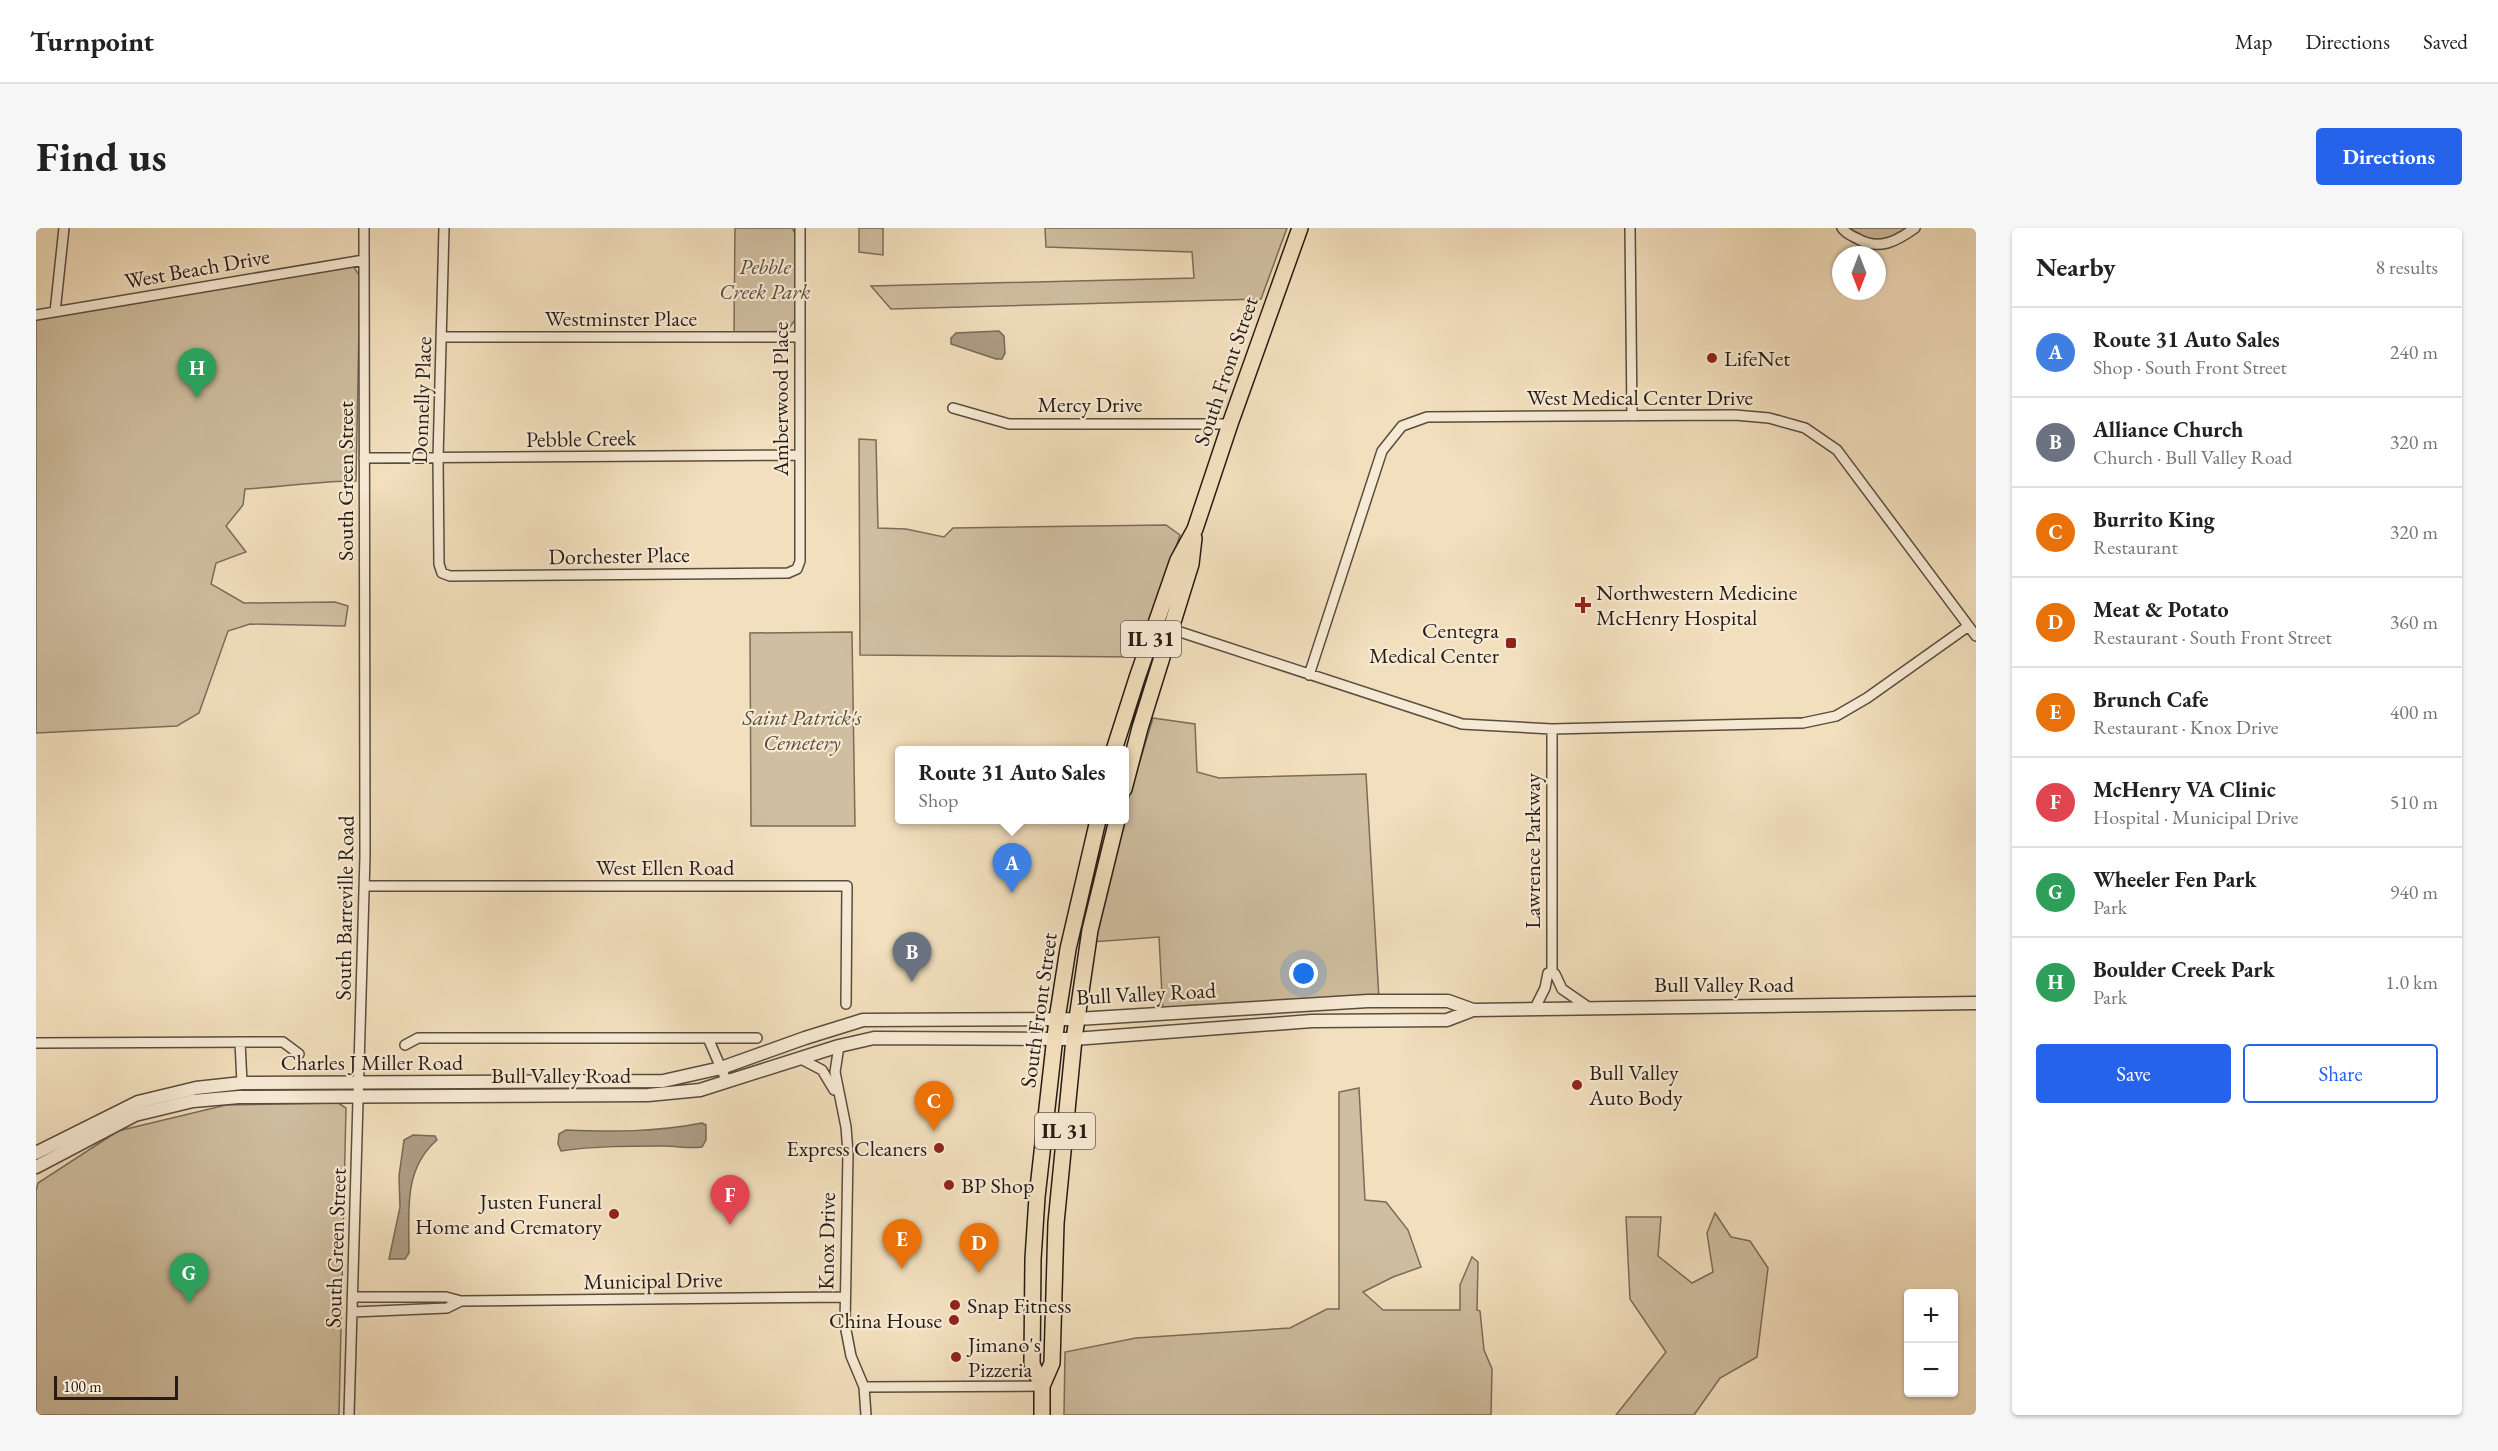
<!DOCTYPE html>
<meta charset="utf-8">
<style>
:root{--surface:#fff;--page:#f6f6f6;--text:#222;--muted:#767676;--line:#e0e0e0;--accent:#2563eb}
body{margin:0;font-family:"EB Garamond",serif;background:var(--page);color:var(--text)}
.controls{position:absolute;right:18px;bottom:18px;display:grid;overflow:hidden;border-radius:6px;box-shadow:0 2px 4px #0004}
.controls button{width:54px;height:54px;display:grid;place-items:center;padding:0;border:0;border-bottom:2px solid var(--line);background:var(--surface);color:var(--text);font:30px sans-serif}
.compass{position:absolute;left:1796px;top:18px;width:54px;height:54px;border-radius:50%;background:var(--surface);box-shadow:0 2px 4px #0004;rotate:180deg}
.scale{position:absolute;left:18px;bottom:15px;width:124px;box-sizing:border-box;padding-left:6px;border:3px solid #271b15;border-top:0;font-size:16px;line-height:21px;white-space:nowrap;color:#271b15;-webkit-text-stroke:4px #f7ead4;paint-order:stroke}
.you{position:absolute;left:1268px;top:746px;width:21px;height:21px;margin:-15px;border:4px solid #fff;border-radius:50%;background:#1a73e8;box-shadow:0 0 0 9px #1a73e833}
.badge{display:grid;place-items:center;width:39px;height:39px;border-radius:50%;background:var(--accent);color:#fff;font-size:20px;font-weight:700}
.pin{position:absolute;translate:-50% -50px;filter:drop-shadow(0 2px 3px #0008)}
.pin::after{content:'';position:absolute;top:32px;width:21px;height:18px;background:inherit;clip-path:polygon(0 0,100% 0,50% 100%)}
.popup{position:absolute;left:859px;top:518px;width:234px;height:78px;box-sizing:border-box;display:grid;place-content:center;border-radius:6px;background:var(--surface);filter:drop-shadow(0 2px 4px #0005);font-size:20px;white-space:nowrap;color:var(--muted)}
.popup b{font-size:22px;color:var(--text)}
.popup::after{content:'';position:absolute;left:50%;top:100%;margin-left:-12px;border:12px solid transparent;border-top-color:var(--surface)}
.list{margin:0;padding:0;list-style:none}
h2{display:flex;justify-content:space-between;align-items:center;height:78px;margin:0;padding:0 24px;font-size:26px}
h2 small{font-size:20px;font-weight:400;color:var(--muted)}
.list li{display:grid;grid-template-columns:39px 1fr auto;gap:18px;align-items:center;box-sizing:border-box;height:90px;padding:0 24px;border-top:2px solid var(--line)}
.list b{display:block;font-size:22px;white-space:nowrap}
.list p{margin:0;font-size:20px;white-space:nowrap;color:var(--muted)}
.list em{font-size:20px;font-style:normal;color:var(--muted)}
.actions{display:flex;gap:12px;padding:18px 24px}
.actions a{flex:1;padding:14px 0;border:2px solid var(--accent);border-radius:6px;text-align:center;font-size:21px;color:var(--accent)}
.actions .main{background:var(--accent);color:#fff}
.map{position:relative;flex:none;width:1940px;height:1187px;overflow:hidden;border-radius:6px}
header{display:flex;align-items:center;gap:36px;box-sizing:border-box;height:84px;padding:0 30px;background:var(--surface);border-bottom:2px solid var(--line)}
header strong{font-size:28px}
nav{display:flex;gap:33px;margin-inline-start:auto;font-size:21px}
.intro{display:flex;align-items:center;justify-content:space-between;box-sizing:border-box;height:144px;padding:0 36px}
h1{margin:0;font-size:42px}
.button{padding:15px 27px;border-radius:6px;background:var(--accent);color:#fff;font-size:21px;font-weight:700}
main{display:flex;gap:36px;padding:0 36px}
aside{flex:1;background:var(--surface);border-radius:6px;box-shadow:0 2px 4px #0004}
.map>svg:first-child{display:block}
.green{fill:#cfbea0;stroke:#7b6c5a;stroke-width:1.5}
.water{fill:#ad9c84;stroke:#776858;stroke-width:1.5}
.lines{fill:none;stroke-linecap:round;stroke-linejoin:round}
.minor-casing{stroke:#5a4c3f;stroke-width:12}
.tertiary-casing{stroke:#5a4c3f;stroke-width:15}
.primary-casing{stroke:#271b15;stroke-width:18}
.minor{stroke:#f7ead4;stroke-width:9}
.tertiary{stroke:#f7ead4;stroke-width:12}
.primary{stroke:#f2dfbd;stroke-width:15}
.poi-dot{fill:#8f2418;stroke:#f7ead4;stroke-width:2}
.labels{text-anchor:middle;stroke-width:4.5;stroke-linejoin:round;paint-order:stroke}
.shield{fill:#f7ead4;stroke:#65594e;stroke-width:1.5}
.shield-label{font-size:21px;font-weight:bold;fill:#271b15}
.park-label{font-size:22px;font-style:italic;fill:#594c3f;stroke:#f7ead4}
.street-label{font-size:22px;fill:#271b15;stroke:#f7ead4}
.poi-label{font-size:22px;fill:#271b15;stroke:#f7ead4;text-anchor:start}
</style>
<header>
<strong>Turnpoint</strong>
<nav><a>Map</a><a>Directions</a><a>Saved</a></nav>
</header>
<div class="intro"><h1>Find us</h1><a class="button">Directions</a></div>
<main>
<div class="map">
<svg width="1940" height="1187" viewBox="0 0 1940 1187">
<rect width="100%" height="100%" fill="#f2dfbd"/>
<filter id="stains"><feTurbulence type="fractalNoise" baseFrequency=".00333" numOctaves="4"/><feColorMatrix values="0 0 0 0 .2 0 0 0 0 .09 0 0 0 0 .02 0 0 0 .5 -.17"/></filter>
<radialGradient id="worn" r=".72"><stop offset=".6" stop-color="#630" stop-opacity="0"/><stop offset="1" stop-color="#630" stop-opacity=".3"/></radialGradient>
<!-- green -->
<path class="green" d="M699,0H756L761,9L759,92L751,103L698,105Z
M823,0H847V27L823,24Z
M1009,0H1251L1225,71L855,81L835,58L1158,50L1156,24L1010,19Z
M1814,0H1872C1852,15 1833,15 1814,0Z
M314,34L324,48L320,253C282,253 247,259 209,261L207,277L190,298L210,324L180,335L175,356L208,375L299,374L312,378L309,398L214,396L192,403L163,485L141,498L0,505V87Z
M823,211L840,212L842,300L870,301L908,309L917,300L1130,297L1144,307L1102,429L824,427Z
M816,404L819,598H715L714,405Z
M1117,490L1159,496L1161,544L1183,550L1330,546L1343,771L1127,786L1123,709L1056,714L1086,592H1088L1089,582Z
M1323,860L1329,972L1350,974L1372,1002L1385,1039L1357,1049L1327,1064L1347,1082H1424V1057L1436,1029L1442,1034L1441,1082L1444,1083L1448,1122L1456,1141L1455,1187H1028L1029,1124L1100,1110L1254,1100L1291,1081H1303V864Z
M302,875L310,880L303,1187H0V963L2,955L82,903L190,877Z
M1679,985L1695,1009L1714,1013L1732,1040L1721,1129L1684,1150L1658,1187H1580L1630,1124L1594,1071L1590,989H1625L1622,1028L1656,1055L1677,1044L1671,1005Z"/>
<!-- water -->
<path class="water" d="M963,103L968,108L969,125L966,131H960L915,116V110L920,105Z
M666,895L670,897V912L666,919C652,921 642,918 628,918C594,918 559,918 525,923L522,916L523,906L530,902C576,904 620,904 666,895Z
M377,907L399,908L401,912C367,941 373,984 373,1025L369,1031H353L364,979L363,948L368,912Z"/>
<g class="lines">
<defs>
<path id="minor" d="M408,0L402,231L403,336L406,345L414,348L752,345L761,341L764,333V0
M1594,0L1596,188
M1806,0C1810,6 1816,8 1822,11C1843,23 1861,13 1879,0
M19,84L28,0
M0,87L328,32
M407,109H763
M917,180L973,196H1194
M328,230L763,227
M1135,401L1426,496L1516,501L1767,495L1800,488L1831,470L1931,399
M1273,447L1346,223L1366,198L1391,189L1699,187L1733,190L1769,200L1801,222L1940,408
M329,658H811L810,776
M1516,744L1519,746L1526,761L1552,779
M1499,780L1509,760L1512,745L1516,744V501
M672,810H721
M204,814L206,855
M0,815L247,814L263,826
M369,817L382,810H672L691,854
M803,818L799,844L810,899L812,925L809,1097L815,1128L828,1159L830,1187
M765,831L786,842L798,862
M317,1069H410L425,1073L809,1069
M317,1084L411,1080L425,1073
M828,1159L1006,1158
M313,1187L329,628L328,0"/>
<path id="tertiary" d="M0,925L102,874L160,860L206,855L627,853L685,840L769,810L827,792L1041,791L1332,773H1412L1437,782L1940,775
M0,939L99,887L157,873L203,869L612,867L664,862L803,818L838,810L1038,811L1276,793L1411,792L1437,782"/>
<path id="primary" d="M1078,522L1101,450L1142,332L1159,301L1194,196L1264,0
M1088,561L1104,500L1155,336L1158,310
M1006,1158L996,1136L997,1031L1001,969L1021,791L1032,721L1062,592
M1006,1187V1158L1016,1135L1020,995L1038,811L1054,702L1081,592"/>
</defs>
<!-- minor casing -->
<use href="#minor" class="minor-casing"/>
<!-- tertiary casing -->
<use href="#tertiary" class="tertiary-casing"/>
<!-- primary casing -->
<use href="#primary" class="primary-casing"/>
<!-- minor -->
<use href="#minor" class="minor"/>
<!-- tertiary -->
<use href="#tertiary" class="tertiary"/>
<!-- primary -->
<use href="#primary" class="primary"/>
</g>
<!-- markers -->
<g class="poi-dot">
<circle cx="1676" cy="130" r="6"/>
<path d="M1544 368h6v6h6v6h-6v6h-6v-6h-6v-6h6z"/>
<rect x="1469" y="409" width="12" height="12" rx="3"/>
<circle cx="1541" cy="857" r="6"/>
<circle cx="903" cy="920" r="6"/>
<circle cx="913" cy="957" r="6"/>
<circle cx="578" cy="986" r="6"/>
<circle cx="919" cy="1077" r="6"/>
<circle cx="918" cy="1092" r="6"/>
<circle cx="920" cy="1129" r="6"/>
</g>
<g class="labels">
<!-- shield labels -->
<g class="shield">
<rect x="1085" y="393" width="60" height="36" rx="4.5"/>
<rect x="999" y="885" width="60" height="36" rx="4.5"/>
</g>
<g class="shield-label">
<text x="1115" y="418">IL 31</text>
<text x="1029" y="910">IL 31</text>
</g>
<!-- park labels -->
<g class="park-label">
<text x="729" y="46">Pebble<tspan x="729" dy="25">Creek Park</tspan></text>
<text x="766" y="497">Saint Patrick's<tspan x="766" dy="25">Cemetery</tspan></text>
</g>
<!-- street labels -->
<g class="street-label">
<text transform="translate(161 40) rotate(-10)" y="8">West Beach Drive</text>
<text x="585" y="98">Westminster Place</text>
<text transform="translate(1189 143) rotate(-71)" y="8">South Front Street</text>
<text x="1604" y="177">West Medical Center Drive</text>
<text transform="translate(744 171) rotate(-90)" y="8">Amberwood Place</text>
<text transform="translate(385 172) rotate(-88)" y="8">Donnelly Place</text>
<text x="1054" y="184">Mercy Drive</text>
<text transform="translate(545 210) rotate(-1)" y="8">Pebble Creek</text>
<text transform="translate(309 253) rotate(-90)" y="8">South Green Street</text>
<text transform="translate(583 327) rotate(-1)" y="8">Dorchester Place</text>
<text transform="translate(1496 623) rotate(-90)" y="8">Lawrence Parkway</text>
<text x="629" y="647">West Ellen Road</text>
<text transform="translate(308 680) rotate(-89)" y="8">South Barreville Road</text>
<text x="1688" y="764">Bull Valley Road</text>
<text transform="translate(1110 765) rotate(-3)" y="8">Bull Valley Road</text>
<text transform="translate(1002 782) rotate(-82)" y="8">South Front Street</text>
<text x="336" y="842">Charles J Miller Road</text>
<text x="525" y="855">Bull Valley Road</text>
<text transform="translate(790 1013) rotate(-89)" y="8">Knox Drive</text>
<text transform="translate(299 1020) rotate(-88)" y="8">South Green Street</text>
<text transform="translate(617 1052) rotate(-1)" y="8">Municipal Drive</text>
</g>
<!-- poi labels -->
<g class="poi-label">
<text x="1688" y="138">LifeNet</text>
<text x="1560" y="372">Northwestern Medicine<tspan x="1560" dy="25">McHenry Hospital</tspan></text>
<text x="1463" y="410" text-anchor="end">Centegra<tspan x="1463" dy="25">Medical Center</tspan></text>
<text x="1553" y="852">Bull Valley<tspan x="1553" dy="25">Auto Body</tspan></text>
<text x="891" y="928" text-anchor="end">Express Cleaners</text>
<text x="925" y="965">BP Shop</text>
<text x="566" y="981" text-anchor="end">Justen Funeral<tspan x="566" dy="25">Home and Crematory</tspan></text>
<text x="931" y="1085">Snap Fitness</text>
<text x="906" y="1100" text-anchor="end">China House</text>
<text x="932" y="1124">Jimano's<tspan x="932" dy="25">Pizzeria</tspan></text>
</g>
</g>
<rect width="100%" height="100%" filter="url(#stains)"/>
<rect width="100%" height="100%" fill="url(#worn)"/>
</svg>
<div class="controls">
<button>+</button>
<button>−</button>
</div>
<svg class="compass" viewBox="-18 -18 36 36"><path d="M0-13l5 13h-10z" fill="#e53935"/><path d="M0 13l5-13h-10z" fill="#767676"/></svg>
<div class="scale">100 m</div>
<div class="you"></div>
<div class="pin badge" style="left:976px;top:665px;background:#3f7fe0">A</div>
<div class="popup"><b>Route 31 Auto Sales</b>Shop</div>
<div class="pin badge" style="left:876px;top:754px;background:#6b7280">B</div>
<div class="pin badge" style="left:898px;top:903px;background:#e8710a">C</div>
<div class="pin badge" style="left:943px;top:1045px;background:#e8710a">D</div>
<div class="pin badge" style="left:866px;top:1041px;background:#e8710a">E</div>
<div class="pin badge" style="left:694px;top:997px;background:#e0444e">F</div>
<div class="pin badge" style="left:153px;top:1075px;background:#2e9e5b">G</div>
<div class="pin badge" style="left:161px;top:170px;background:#2e9e5b">H</div>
</div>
<aside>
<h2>Nearby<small>8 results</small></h2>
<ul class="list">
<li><span class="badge" style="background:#3f7fe0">A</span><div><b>Route 31 Auto Sales</b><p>Shop · South Front Street</p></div><em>240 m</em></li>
<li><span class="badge" style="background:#6b7280">B</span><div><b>Alliance Church</b><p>Church · Bull Valley Road</p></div><em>320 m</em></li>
<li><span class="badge" style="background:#e8710a">C</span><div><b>Burrito King</b><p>Restaurant</p></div><em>320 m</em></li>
<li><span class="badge" style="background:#e8710a">D</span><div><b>Meat &amp; Potato</b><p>Restaurant · South Front Street</p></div><em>360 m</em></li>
<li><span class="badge" style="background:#e8710a">E</span><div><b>Brunch Cafe</b><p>Restaurant · Knox Drive</p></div><em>400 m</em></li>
<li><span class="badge" style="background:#e0444e">F</span><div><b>McHenry VA Clinic</b><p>Hospital · Municipal Drive</p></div><em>510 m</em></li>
<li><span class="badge" style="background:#2e9e5b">G</span><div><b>Wheeler Fen Park</b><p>Park</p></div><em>940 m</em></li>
<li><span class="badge" style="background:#2e9e5b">H</span><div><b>Boulder Creek Park</b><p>Park</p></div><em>1.0 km</em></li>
</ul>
<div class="actions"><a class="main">Save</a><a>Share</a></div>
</aside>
</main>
